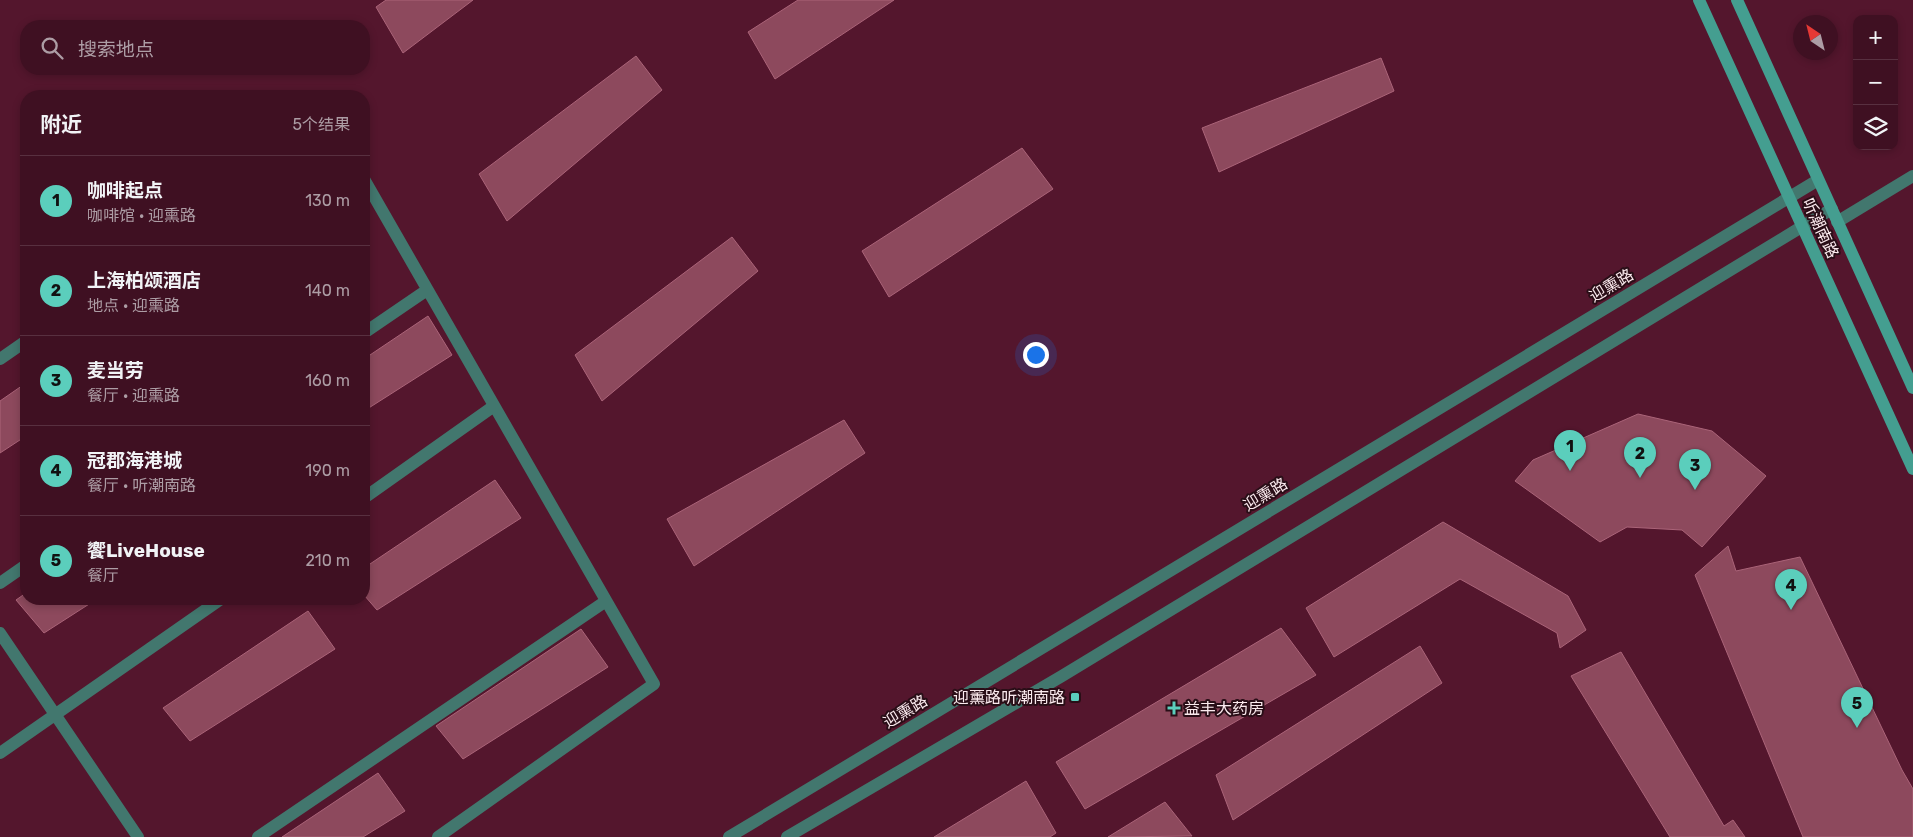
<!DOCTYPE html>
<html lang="zh">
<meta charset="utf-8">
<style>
:root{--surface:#3f1022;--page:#4a1e2f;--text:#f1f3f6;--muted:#ad9da5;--line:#583040;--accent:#5bcebc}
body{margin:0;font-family:Rubik,"Noto Sans SC",sans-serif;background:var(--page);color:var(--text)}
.controls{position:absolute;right:15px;top:15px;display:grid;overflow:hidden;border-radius:10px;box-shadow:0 2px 8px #0003}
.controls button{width:45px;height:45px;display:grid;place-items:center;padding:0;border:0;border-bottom:1px solid var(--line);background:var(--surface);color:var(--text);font:25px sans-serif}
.compass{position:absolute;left:1793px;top:15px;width:45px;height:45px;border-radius:50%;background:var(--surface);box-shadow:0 2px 8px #0003;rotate:325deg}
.you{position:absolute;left:1035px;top:354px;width:18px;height:18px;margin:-12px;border:4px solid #fff;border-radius:50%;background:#1a73e8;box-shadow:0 0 0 8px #1a73e833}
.badge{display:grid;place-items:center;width:32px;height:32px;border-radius:50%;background:var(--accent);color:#111;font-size:16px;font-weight:700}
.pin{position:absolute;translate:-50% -41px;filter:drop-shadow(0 1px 2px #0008)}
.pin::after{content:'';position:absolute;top:26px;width:18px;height:15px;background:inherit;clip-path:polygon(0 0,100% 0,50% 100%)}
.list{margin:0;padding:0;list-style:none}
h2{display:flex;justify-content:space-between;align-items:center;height:65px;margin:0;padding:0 20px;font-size:21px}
h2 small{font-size:16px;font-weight:400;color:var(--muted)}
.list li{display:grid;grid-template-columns:32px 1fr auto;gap:15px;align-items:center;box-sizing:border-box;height:90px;padding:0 20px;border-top:1px solid var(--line)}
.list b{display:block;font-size:19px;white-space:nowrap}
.list p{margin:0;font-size:16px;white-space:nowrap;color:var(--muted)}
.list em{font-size:16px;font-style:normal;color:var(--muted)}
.icon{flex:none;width:28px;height:28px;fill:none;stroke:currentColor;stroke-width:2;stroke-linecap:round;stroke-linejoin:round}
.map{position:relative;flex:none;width:1913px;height:837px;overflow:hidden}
.search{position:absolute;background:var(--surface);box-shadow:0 2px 8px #0003;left:20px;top:20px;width:350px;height:55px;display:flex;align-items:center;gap:12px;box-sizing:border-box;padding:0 18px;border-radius:20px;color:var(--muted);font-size:19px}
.panel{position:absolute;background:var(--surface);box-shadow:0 2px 8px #0003;left:20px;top:90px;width:350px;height:515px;border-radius:20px}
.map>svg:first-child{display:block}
.building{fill:#8d495d;stroke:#ab6479}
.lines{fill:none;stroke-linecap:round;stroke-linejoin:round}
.minor{stroke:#42776e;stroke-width:12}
.tertiary{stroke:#42776e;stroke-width:12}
.secondary{stroke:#449e90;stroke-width:12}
.poi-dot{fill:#5bcebc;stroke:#290e17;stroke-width:2}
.labels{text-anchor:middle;stroke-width:4;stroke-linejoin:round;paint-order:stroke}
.street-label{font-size:16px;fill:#fbeaee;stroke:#290e17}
.poi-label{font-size:16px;fill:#fbeaee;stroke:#290e17;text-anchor:end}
</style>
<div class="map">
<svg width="1913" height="837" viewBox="0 0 1913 837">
<rect width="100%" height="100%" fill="#54162d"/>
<!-- building -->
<path class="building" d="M386,0H473L403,53L376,7Z
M798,0H894L775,79L748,32Z
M636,56L662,90L507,221L479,174Z
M1381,58L1394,91L1219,172L1202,128Z
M1022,148L1053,189L889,297L862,251Z
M732,237L758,271L602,401L575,355Z
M428,316L452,355L364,411V359Z
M26,383V436L0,453V401Z
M1638,414L1712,431L1766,476L1702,547L1682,530L1627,527L1600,542L1515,481L1533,460Z
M844,420L865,453L694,566L667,519Z
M495,480L521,518L377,610L364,595V568Z
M1443,522L1568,596L1586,630L1560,648L1557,633L1460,579L1334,657L1306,608Z
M1728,546L1736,571L1800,557L1902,770L1913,789V837H1803L1695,575Z
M26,593V599H97L44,633L16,600Z
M308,611L335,649L190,741L163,708Z
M1281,628L1316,675L1085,809L1056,762Z
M581,629L608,667L463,759L436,726Z
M1420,646L1442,683L1233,820L1216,775Z
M1621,652L1724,826L1733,820L1745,837H1670L1571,676Z
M378,773L405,811L363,837H282Z
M1026,781L1056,833L1050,837H934Z
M1165,802L1192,836L1108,837Z"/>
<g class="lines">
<!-- minor -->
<path class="minor" d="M364,179L654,684L438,837
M1837,222L1913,176
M1803,226L1832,209
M364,333L427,290
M0,359L26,341
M364,498L494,406
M0,583L26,565
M0,633L138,837
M0,753L221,599
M258,837L606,601"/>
<!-- tertiary -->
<path class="tertiary" d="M729,837L1818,180
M787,837L1062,676L1803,226"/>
<!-- secondary -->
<path class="secondary" d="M1699,0L1913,469
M1737,0L1913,388"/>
</g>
<!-- markers -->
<g class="poi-dot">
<rect x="1070" y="692" width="10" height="10" rx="2.5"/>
<path d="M1171.5 700.5h5v5h5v5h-5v5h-5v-5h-5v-5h5z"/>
</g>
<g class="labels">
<!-- street labels -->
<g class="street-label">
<text transform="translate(1821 228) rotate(65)" y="6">听潮南路</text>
<text transform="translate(1611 285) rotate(-31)" y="6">迎熏路</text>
<text transform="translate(1265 494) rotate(-31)" y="6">迎熏路</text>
<text transform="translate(905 711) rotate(-31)" y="6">迎熏路</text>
</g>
<!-- poi labels -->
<g class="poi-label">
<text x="1065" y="703">迎薰路听潮南路</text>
<text x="1184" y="714" text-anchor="start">益丰大药房</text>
</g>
</g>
</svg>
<div class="controls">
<button>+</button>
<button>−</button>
<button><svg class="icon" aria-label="layers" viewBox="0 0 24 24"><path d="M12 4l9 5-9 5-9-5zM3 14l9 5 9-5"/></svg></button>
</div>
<svg class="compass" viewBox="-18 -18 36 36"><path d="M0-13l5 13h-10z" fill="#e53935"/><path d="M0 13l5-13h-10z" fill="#ad9da5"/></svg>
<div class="you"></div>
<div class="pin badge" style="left:1570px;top:471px">1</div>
<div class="pin badge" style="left:1640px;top:478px">2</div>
<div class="pin badge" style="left:1695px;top:490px">3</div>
<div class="pin badge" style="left:1791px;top:610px">4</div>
<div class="pin badge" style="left:1857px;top:728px">5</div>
<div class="search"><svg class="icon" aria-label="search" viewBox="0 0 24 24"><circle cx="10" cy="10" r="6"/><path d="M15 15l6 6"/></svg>搜索地点</div>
<section class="panel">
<h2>附近<small>5个结果</small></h2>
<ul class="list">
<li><span class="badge">1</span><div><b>咖啡起点</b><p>咖啡馆 · 迎熏路</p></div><em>130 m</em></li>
<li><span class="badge">2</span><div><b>上海柏颂酒店</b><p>地点 · 迎熏路</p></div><em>140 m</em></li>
<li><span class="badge">3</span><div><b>麦当劳</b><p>餐厅 · 迎熏路</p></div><em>160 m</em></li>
<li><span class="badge">4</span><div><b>冠郡海港城</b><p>餐厅 · 听潮南路</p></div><em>190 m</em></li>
<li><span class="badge">5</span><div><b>饗LiveHouse</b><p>餐厅</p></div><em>210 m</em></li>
</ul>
</section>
</div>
